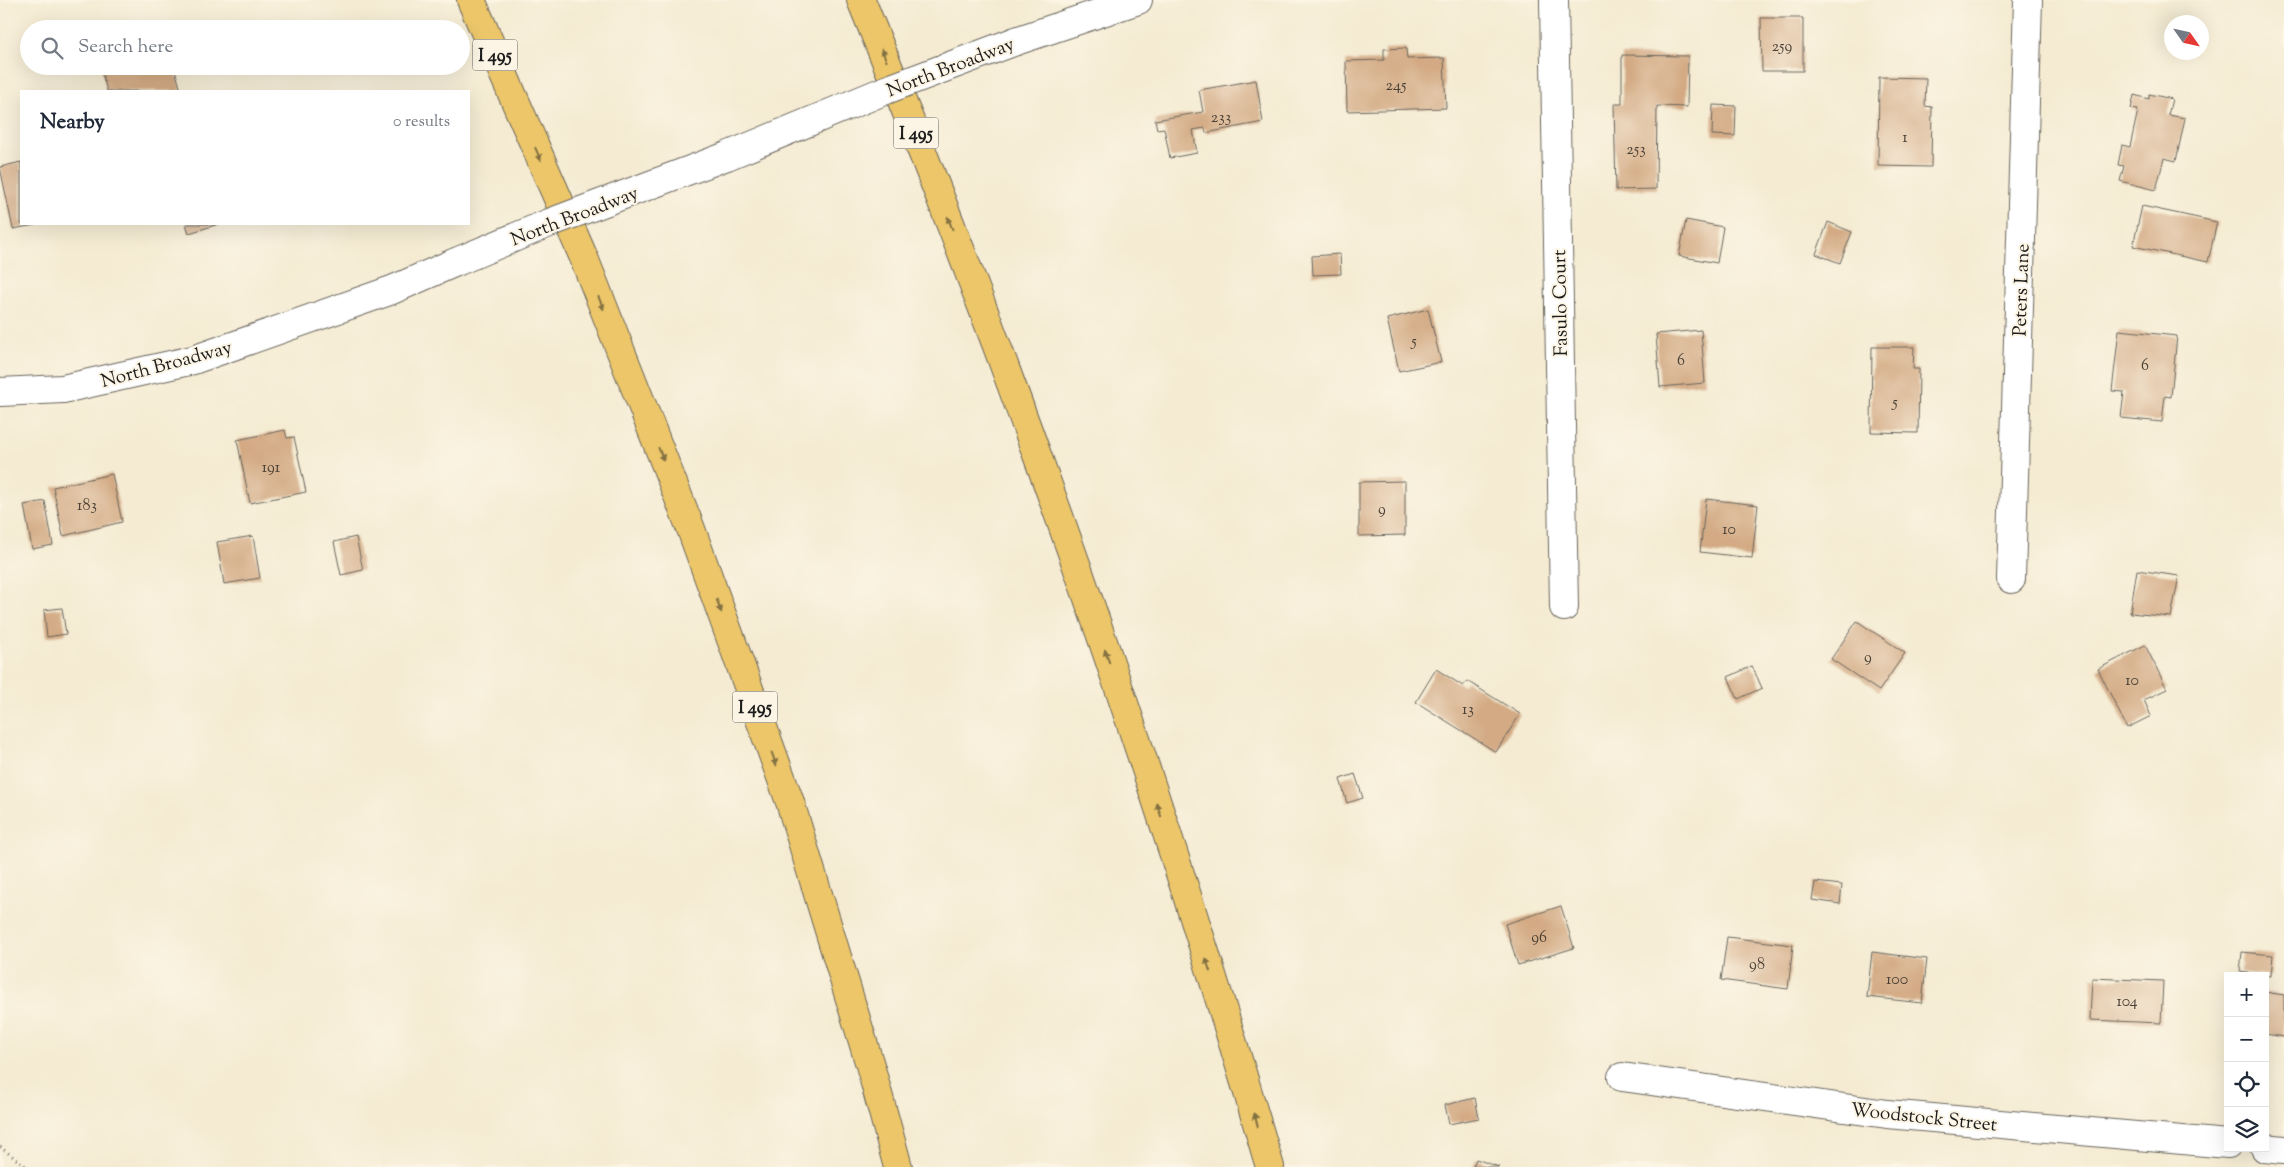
<!DOCTYPE html>
<meta charset="utf-8">
<style>
:root{--surface:#fff;--page:#f6f6f7;--text:#1f2937;--muted:#747a83;--line:#e0e1e3}
body{margin:0;font-family:"Sorts Mill Goudy",serif;background:var(--page);color:var(--text)}
.controls{position:absolute;right:15px;bottom:15px;display:grid;overflow:hidden;border-radius:0px;box-shadow:0 5px 20px #0002}
.controls button{width:45px;height:45px;display:grid;place-items:center;padding:0;border:0;border-bottom:1px solid var(--line);background:var(--surface);color:var(--text);font:25px sans-serif}
.compass{position:absolute;left:2164px;top:15px;width:45px;height:45px;border-radius:50%;background:var(--surface);box-shadow:0 5px 20px #0002;rotate:124deg}
.list{margin:0;padding:0;list-style:none}
h2{display:flex;justify-content:space-between;align-items:center;height:65px;margin:0;padding:0 20px;font-size:21px}
h2 small{font-size:16px;font-weight:400;color:var(--muted)}
.icon{flex:none;width:28px;height:28px;fill:none;stroke:currentColor;stroke-width:2;stroke-linecap:round;stroke-linejoin:round}
.map{position:relative;flex:none;width:2284px;height:1167px;overflow:hidden}
.search{position:absolute;background:var(--surface);box-shadow:0 5px 20px #0002;left:20px;top:20px;width:450px;height:55px;display:flex;align-items:center;gap:12px;box-sizing:border-box;padding:0 18px;border-radius:28px;color:var(--muted);font-size:19px}
.panel{position:absolute;background:var(--surface);box-shadow:0 5px 20px #0002;left:20px;top:90px;width:450px;height:135px;border-radius:0px}
.map>svg:first-child{display:block}
.building{fill:#d3aa84}
.lines{fill:none;stroke-linecap:round;stroke-linejoin:round}
.minor-casing{stroke:#68645c;stroke-width:30}
.highway-casing{stroke:#68645c;stroke-width:30}
.path{stroke:#68645c;stroke-width:3;stroke-dasharray:1 4;stroke-linecap:butt}
.minor{stroke:#fff;stroke-width:28}
.highway{stroke:#ecc669;stroke-width:28}
.minor-bridge-casing{stroke:#68645c;stroke-width:30;stroke-linecap:butt}
.minor-bridge{stroke:#fff;stroke-width:28}
.oneway{fill:#847142}
.labels{text-anchor:middle;stroke-width:4;stroke-linejoin:round;paint-order:stroke}
.number-label{font-size:16px;fill:#4a4036}
.shield{fill:#fcf5e5;stroke:#5f5d58;stroke-width:1}
.shield-label{font-size:18px;font-weight:bold;fill:#1c1c1c}
.street-label{font-size:19px;fill:#1c1c1c;stroke:#fcf5e5}
</style>
<div class="map">
<svg width="2284" height="1167" viewBox="0 0 2284 1167">
<rect width="100%" height="100%" fill="#fcf5e5"/>
<filter id="ink" filterUnits="userSpaceOnUse"><feTurbulence type="fractalNoise" baseFrequency=".02" numOctaves="2"/><feDisplacementMap in="SourceGraphic" scale="10" xChannelSelector="R" yChannelSelector="G"/><feConvolveMatrix kernelMatrix="1 2 1 2 8 2 1 2 1" color-interpolation-filters="sRGB"/></filter>
<filter id="wash" filterUnits="userSpaceOnUse"><feTurbulence type="fractalNoise" baseFrequency=".0096" numOctaves="4" result="noise"/><feDisplacementMap in="SourceGraphic" scale="20" xChannelSelector="R" yChannelSelector="G"/><feGaussianBlur stdDeviation="1.12" result="paint"/><feColorMatrix in="noise" values="0 0 0 0 0 0 0 0 0 0 0 0 0 0 0 0 0 1.4 0 .05"/><feComposite in="paint" operator="in"/></filter>
<g filter="url(#wash)">
<rect width="100%" height="100%" fill="#f4ebd2"/>
<g id="blocks">
<!-- building -->
<path class="building" d="M1761,18H1803V71H1762Z
M1406,48L1407,59L1444,58L1446,108L1347,111L1346,61L1384,60V49Z
M1622,55L1688,56L1687,107L1657,106L1656,189L1616,190L1614,104H1622Z
M100,66H174L181,91H107Z
M1879,77L1926,78L1925,106L1932,107L1931,167L1878,166Z
M1256,80L1263,122L1206,133L1205,128L1193,130L1197,153L1170,158L1164,128L1157,129L1155,120L1203,112L1199,90Z
M2149,94L2172,99L2168,115L2185,118L2176,161L2164,158L2156,190L2120,181L2124,166L2118,165L2122,145L2130,147L2138,110L2131,109L2134,95L2149,99Z
M1713,105L1736,106L1735,136L1712,135Z
M21,162V224L35,225L13,229L0,167Z
M2142,206L2217,222L2208,262L2133,246Z
M1686,220L1723,227L1717,263L1679,256Z
M1828,222L1852,232L1840,263L1816,254Z
M186,224H219L189,233Z
M1340,254L1341,274L1313,275L1312,256Z
M1428,309L1441,362L1399,371L1387,319Z
M1701,330L1705,383L1660,387L1656,334Z
M2119,330L2177,336L2171,397L2165,396L2162,422L2121,418L2124,392L2112,391Z
M1872,347H1914L1913,369H1919L1918,433L1871,432Z
M285,430L287,438L294,437L306,492L250,503L237,440Z
M112,474L122,522L63,536L53,487Z
M1405,481V535L1359,536V482Z
M1706,499L1758,505L1752,558L1700,552Z
M45,501L53,545L32,549L24,505Z
M253,536L260,578L224,584L217,542Z
M356,537L363,570L341,575L334,542Z
M2137,570L2179,576L2171,617L2130,613Z
M62,608L66,634L47,637L44,610Z
M1857,621L1905,653L1879,691L1831,659Z
M2145,645L2167,689L2144,700L2151,716L2127,728L2098,669Z
M1752,666L1762,688L1738,699L1728,677Z
M1436,669L1463,686L1467,681L1520,714L1496,752L1416,702Z
M1355,774L1363,798L1347,803L1340,779Z
M1815,882L1842,885L1840,904L1812,900Z
M1561,906L1574,948L1518,965L1505,924Z
M1727,937L1793,945L1788,989L1721,980Z
M1872,952L1927,959L1922,1003L1867,997Z
M2242,952L2273,955L2271,976L2240,972Z
M2092,978L2163,981L2161,1023L2090,1020Z
M2265,992L2284,995V1037L2265,1034Z
M1475,1098L1479,1118L1449,1124L1445,1105Z
M1476,1159L1499,1167H1473Z"/>
</g>
</g>
<g filter="url(#ink)">
<use href="#blocks" fill-opacity="0" stroke="#68645c" stroke-width="1"/>
<g class="lines">
<defs>
<path id="minor" d="M1554,0L1564,607
M1016,41L1138,0
M0,392L63,389L193,360L392,290L456,262
M2011,579L2028,0
M1622,1077L1887,1114L2228,1144
M2265,1148L2284,1150"/>
<path id="highway" d="M471,0L584,258L691,529L790,802L870,1065L898,1167
M861,0C1018,381 1154,771 1270,1167"/>
</defs>
<!-- minor casing -->
<use href="#minor" class="minor-casing"/>
<!-- highway casing -->
<use href="#highway" class="highway-casing"/>
<!-- path -->
<path class="path" d="M0,1147L27,1167"/>
<!-- minor -->
<use href="#minor" class="minor"/>
<!-- highway -->
<use href="#highway" class="highway"/>
<defs>
<path id="minor-bridge" d="M456,262L549,223L727,156L886,90L1016,41"/>
</defs>
<!-- minor-bridge casing -->
<use href="#minor-bridge" class="minor-bridge-casing"/>
<!-- minor-bridge -->
<use href="#minor-bridge" class="minor-bridge"/>
</g>
<!-- one-way arrows -->
<defs><path id="oneway-solid" d="M-6-.8H1V-3.2L6.5 0L1 3.2V.8H-6Z" transform="scale(1.25)"/></defs>
<g class="oneway">
<use href="#oneway-solid" transform="translate(884 55) rotate(-112)"/>
<use href="#oneway-solid" transform="translate(538 154) rotate(66)"/>
<use href="#oneway-solid" transform="translate(950 223) rotate(-111)"/>
<use href="#oneway-solid" transform="translate(601 303) rotate(68)"/>
<use href="#oneway-solid" transform="translate(661 454) rotate(68)"/>
<use href="#oneway-solid" transform="translate(719 606) rotate(70)"/>
<use href="#oneway-solid" transform="translate(1107 656) rotate(-109)"/>
<use href="#oneway-solid" transform="translate(774 759) rotate(70)"/>
<use href="#oneway-solid" transform="translate(1159 810) rotate(-108)"/>
<use href="#oneway-solid" transform="translate(1208 965) rotate(-108)"/>
<use href="#oneway-solid" transform="translate(1256 1120) rotate(-106)"/>
</g>
</g>
<g class="labels">
<!-- number labels -->
<g class="number-label">
<text x="1782" y="51">259</text>
<text x="1396" y="90">245</text>
<text x="1221" y="122">233</text>
<text x="1905" y="142">1</text>
<text x="1636" y="154">253</text>
<text x="1414" y="346">5</text>
<text x="1681" y="365">6</text>
<text x="2145" y="370">6</text>
<text x="1895" y="407">5</text>
<text x="271" y="472">191</text>
<text x="87" y="510">183</text>
<text x="1382" y="514">9</text>
<text x="1729" y="534">10</text>
<text x="1868" y="662">9</text>
<text x="2132" y="685">10</text>
<text x="1468" y="714">13</text>
<text x="1539" y="942">96</text>
<text x="1757" y="969">98</text>
<text x="1897" y="984">100</text>
<text x="2127" y="1006">104</text>
</g>
<!-- shield labels -->
<g class="shield">
<rect x="472.5" y="39.5" width="45" height="31" rx="4"/>
<rect x="893.5" y="117.5" width="45" height="31" rx="4"/>
<rect x="732.5" y="691.5" width="45" height="31" rx="4"/>
</g>
<g class="shield-label">
<text x="495" y="61">I 495</text>
<text x="916" y="139">I 495</text>
<text x="755" y="713">I 495</text>
</g>
<!-- street labels -->
<g class="street-label">
<text transform="translate(950 66) rotate(-21)" y="7">North Broadway</text>
<text transform="translate(574 215) rotate(-21)" y="7">North Broadway</text>
<text transform="translate(2020 290) rotate(-88)" y="7">Peters Lane</text>
<text transform="translate(1559 303) rotate(-91)" y="7">Fasulo Court</text>
<text transform="translate(166 363) rotate(-15)" y="7">North Broadway</text>
<text transform="translate(1924 1116) rotate(6)" y="7">Woodstock Street</text>
</g>
</g>
</svg>
<div class="controls">
<button>+</button>
<button>−</button>
<button><svg class="icon" aria-label="locate" viewBox="0 0 24 24"><circle cx="12" cy="12" r="6"/><path d="M12 2v4M12 18v4M2 12h4M18 12h4"/></svg></button>
<button><svg class="icon" aria-label="layers" viewBox="0 0 24 24"><path d="M12 4l9 5-9 5-9-5zM3 14l9 5 9-5"/></svg></button>
</div>
<svg class="compass" viewBox="-18 -18 36 36"><path d="M0-13l5 13h-10z" fill="#e53935"/><path d="M0 13l5-13h-10z" fill="#747a83"/></svg>
<div class="search"><svg class="icon" aria-label="search" viewBox="0 0 24 24"><circle cx="10" cy="10" r="6"/><path d="M15 15l6 6"/></svg>Search here</div>
<section class="panel">
<h2>Nearby<small>0 results</small></h2>
<ul class="list">
</ul>
</section>
</div>
